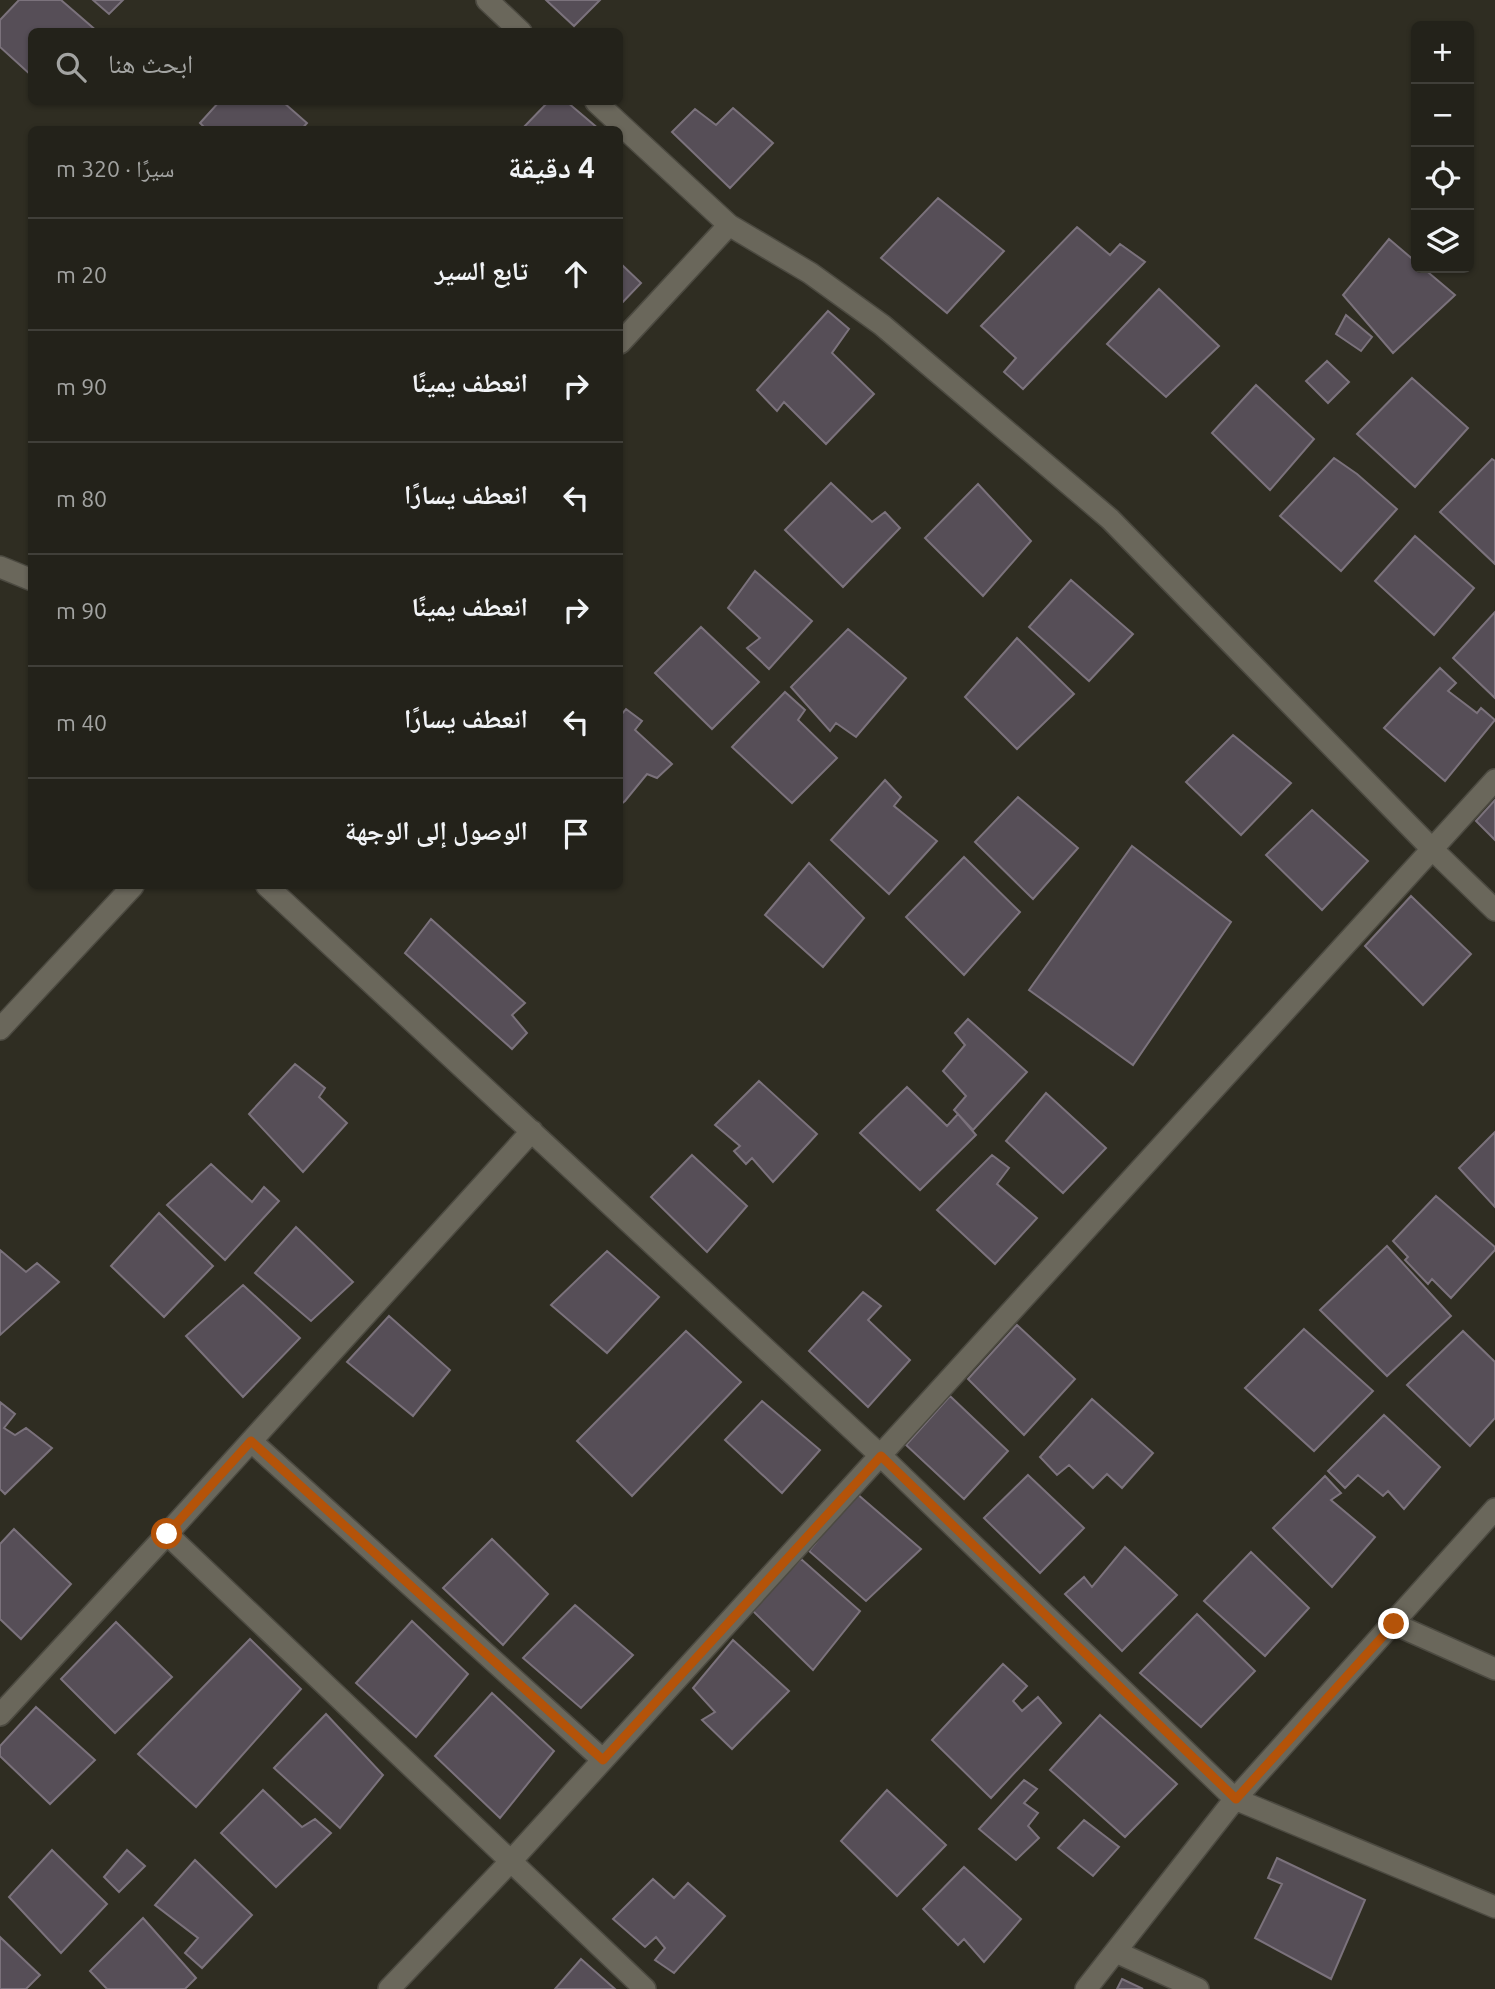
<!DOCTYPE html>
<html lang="ar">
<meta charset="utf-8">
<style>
:root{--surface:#23221a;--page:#2b2a23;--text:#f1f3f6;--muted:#a3a4a2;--line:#403f39}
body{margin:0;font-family:Ubuntu,"Noto Naskh Arabic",sans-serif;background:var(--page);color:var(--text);direction:rtl}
.controls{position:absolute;right:21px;top:21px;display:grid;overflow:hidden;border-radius:10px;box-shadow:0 2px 5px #0004}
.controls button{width:63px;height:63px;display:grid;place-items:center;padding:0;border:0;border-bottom:2px solid var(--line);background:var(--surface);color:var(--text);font:35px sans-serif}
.stop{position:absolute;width:21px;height:21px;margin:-16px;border:5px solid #b45309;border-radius:50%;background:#fff}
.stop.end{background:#b45309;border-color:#fff;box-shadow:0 2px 7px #0008}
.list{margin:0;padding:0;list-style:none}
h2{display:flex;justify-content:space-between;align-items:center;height:91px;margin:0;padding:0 28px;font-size:30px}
h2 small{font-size:23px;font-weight:400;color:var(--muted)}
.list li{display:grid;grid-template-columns:46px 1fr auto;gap:21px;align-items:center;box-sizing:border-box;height:112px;padding:0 28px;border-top:2px solid var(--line)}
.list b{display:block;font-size:26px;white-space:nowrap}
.list em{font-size:23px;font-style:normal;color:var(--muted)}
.icon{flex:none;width:38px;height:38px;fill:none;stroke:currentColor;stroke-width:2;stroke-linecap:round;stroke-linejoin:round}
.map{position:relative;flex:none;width:1495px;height:1989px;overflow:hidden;direction:ltr}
.search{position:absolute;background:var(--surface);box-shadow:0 2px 5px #0004;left:28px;top:28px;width:595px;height:77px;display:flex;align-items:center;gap:18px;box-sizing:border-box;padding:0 24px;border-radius:10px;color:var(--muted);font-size:26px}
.panel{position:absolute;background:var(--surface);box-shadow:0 2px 5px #0004;left:28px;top:126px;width:595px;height:763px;border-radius:10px;direction:rtl}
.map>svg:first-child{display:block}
.building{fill:#564e57;stroke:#7b727c;stroke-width:2}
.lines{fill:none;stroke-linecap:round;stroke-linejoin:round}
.minor-casing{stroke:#4c4a41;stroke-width:24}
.minor{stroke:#6a675b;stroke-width:21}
.route{stroke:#b45309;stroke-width:9}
</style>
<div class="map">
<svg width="1495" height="1989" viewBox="0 0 1495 1989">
<rect width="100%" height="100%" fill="#2f2d22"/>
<!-- building -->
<path class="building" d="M19,0H61L98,32H32V76L0,47V20Z
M93,0H123L109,14Z
M546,0H600L574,26Z
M219,102H283L307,123L301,130H207L200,123Z
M548,102H567L600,130H521Z
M733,108L773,143L730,188L672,132L695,109L716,125Z
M938,198L1004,251L947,313L881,258Z
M1077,227L1110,255L1120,244L1145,262L1023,389L1004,372L1016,358L981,326Z
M1389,239L1416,262V268H1423L1455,295L1393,353L1343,295Z
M620,263L641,283L620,305Z
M1159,289L1219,346L1166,397L1107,344Z
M828,311L849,329L832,353L874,394L826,444L784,402L777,411L757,390Z
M1346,315L1372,337L1361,351L1336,334Z
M1327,361L1349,382L1328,403L1306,381Z
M1412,378L1468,428L1415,487L1357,434Z
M1256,385L1314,439L1270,490L1212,433Z
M1334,458L1357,474L1397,509L1341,571L1280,516Z
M1492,459L1495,461V564L1440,512Z
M831,483L872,522L885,512L900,528L843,587L785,530Z
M978,484L1031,541L983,596L925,538Z
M1415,536L1474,588L1434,635L1375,581Z
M755,571L812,621L769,669L747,648L760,638L728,608Z
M1071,580L1133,634L1089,681L1029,627Z
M1495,612V698L1453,658Z
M701,627L759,682L712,729L655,673Z
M848,629L906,678L856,737L836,723L830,731L791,687Z
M1017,638L1074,694L1017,749L965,697Z
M1440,668L1456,683L1448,691L1477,713L1481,708L1495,720L1445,781L1384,728Z
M785,692L805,710L798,720L837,758L792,803L732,747Z
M626,709L642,721L635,730L672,764L657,778L647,774L625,801L620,805V716Z
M1233,735L1291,783L1241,835L1186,782Z
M885,780L901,797L894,806L937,841L889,894L831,840Z
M1018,797L1078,848L1033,899L975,842Z
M1495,800V840L1476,821Z
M1312,810L1368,861L1322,910L1266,855Z
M1132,846L1231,922L1133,1065L1029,990Z
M964,857L1020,912L964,975L906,917Z
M809,863L864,918L823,967L765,915Z
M1411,896L1471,954L1423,1005L1365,946Z
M431,919L525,1003L512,1015L527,1033L512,1049L405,953Z
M968,1019L1027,1072L973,1130L954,1110L966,1096L943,1071L965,1045L955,1033Z
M295,1064L325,1088L319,1097L347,1123L303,1172L249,1114Z
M759,1081L817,1134L773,1182L752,1158L746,1164L734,1151L740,1146L715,1125Z
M907,1087L947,1126L958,1114L976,1135L920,1190L860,1133Z
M1046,1093L1106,1148L1063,1193L1006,1141Z
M1495,1132V1207L1459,1168Z
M692,1155L747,1206L707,1252L651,1197Z
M992,1155L1009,1168L997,1184L1037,1218L995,1264L937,1210Z
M211,1164L252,1202L264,1187L279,1201L225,1260L167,1205Z
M1436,1196L1495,1247V1250L1451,1298L1432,1279L1428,1284L1405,1260L1408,1257L1393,1241Z
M159,1213L213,1266L164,1317L111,1266Z
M296,1227L353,1282L311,1321L255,1273Z
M1387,1246L1451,1316L1387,1376L1320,1310Z
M0,1250L26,1272L37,1263L59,1282L0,1335Z
M607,1251L659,1297L607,1353L551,1305Z
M243,1285L300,1338L243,1397L186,1336Z
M863,1292L881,1306L868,1320L910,1360L868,1407L809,1351Z
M389,1316L450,1370L413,1416L347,1362Z
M1017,1325L1075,1379L1024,1435L968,1379Z
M1304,1329L1373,1391L1314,1451L1245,1388Z
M686,1331L741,1382L632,1496L577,1441Z
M1463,1331L1495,1362V1418L1470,1446L1407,1385Z
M950,1396L1008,1451L964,1499L906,1445Z
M1092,1399L1153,1453L1122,1488L1107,1474L1093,1488L1069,1465L1057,1475L1040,1457Z
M762,1401L820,1450L782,1493L725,1440Z
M0,1402L15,1414L4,1428L15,1435L26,1428L52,1448L5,1494L0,1489Z
M1384,1415L1440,1467L1404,1509L1388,1491L1383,1496L1358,1475L1345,1488L1328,1471Z
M1028,1475L1084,1528L1040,1573L984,1518Z
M1325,1476L1341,1493L1331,1500L1375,1537L1332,1587L1273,1528Z
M856,1493L921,1549L866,1601L809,1551Z
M14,1529L71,1584L21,1639L0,1619V1544Z
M492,1539L548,1594L503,1645L443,1588Z
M1125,1547L1177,1595L1122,1651L1065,1594L1084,1577L1092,1587Z
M1251,1552L1309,1608L1265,1656L1204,1601Z
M801,1559L860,1611L813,1670L751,1609Z
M575,1605L633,1655L581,1708L523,1658Z
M1197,1614L1255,1671L1201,1727L1140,1673Z
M412,1621L468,1674L416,1737L356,1683Z
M116,1622L172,1677L115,1733L61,1679Z
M250,1639L301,1689L196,1807L138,1754Z
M733,1640L789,1691L732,1749L702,1720L715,1712L693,1688Z
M1003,1664L1027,1686L1013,1701L1022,1711L1038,1697L1061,1723L991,1798L932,1740Z
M492,1693L554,1751L500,1818L435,1756Z
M36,1707L95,1760L50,1804L0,1756V1746Z
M326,1714L383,1775L340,1828L274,1768Z
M1100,1715L1177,1784L1125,1837L1050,1770Z
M1024,1780L1037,1789L1024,1803L1038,1813L1028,1826L1039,1838L1016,1860L979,1829Z
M263,1790L302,1827L315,1819L331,1833L276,1887L221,1833Z
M887,1790L946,1845L897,1896L841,1841Z
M1084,1820L1119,1847L1093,1876L1058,1848Z
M52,1850L107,1904L61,1953L9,1897Z
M127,1850L145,1866L119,1892L104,1877Z
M1277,1858L1365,1900L1331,1979L1255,1938L1282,1884L1268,1878Z
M195,1860L252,1915L202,1968L185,1953L198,1938L155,1905Z
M964,1867L1021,1919L984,1962L964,1939L958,1945L923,1909Z
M653,1879L674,1898L688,1883L725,1916L674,1973L655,1960L665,1948L656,1937L645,1947L613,1919Z
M143,1918L196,1978L185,1989H107L90,1971Z
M0,1937L40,1975L26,1989H0Z
M581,1959L615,1989H555Z
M1122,1979L1143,1989H1117Z"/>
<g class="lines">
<defs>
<path id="minor" d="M487,0L521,32
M596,102L729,225L810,273L882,325L1110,519L1432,849L1495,910
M620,343L729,225
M0,567L32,580
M267,886L881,1456L1235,1799L1495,1907
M0,1029L133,886
M251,1441L603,1760
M167,1534L532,1131
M1394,1624L1495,1669
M0,1715L167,1534L645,1989
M1116,1952L1198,1989
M389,1989L511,1861L1495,780
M1086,1989L1235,1799L1495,1509"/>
</defs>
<!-- minor casing -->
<use href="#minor" class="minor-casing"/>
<!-- minor -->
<use href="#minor" class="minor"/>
</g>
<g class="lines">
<!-- route -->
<path class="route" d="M167,1534L251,1441L603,1760L881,1456L1236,1799L1394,1624"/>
</g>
</svg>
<div class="controls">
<button>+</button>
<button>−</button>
<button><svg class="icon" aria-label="locate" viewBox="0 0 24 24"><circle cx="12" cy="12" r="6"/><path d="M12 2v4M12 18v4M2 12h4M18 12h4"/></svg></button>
<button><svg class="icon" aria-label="layers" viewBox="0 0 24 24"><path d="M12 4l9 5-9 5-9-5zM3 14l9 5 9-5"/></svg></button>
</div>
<div class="stop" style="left:167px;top:1534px"></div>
<div class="stop end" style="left:1394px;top:1624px"></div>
<div class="search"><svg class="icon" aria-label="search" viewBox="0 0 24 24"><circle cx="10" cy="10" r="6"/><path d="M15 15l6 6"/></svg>ابحث هنا</div>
<section class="panel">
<h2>4 دقيقة<small>سيرًا · 320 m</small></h2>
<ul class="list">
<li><svg class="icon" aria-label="ahead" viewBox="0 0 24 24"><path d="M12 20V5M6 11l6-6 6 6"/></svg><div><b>تابع السير</b></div><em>20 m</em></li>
<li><svg class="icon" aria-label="right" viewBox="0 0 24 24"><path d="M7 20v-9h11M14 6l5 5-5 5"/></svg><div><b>انعطف يمينًا</b></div><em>90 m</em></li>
<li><svg class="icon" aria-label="left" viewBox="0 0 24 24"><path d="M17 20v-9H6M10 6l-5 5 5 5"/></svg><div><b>انعطف يسارًا</b></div><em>80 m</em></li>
<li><svg class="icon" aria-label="right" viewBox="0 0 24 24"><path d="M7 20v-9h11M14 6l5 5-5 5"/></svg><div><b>انعطف يمينًا</b></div><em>90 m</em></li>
<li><svg class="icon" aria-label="left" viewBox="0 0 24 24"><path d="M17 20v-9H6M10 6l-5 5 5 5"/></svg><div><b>انعطف يسارًا</b></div><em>40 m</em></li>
<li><svg class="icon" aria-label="arrive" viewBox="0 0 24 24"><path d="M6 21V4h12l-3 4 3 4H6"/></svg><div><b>الوصول إلى الوجهة</b></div></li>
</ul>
</section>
</div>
